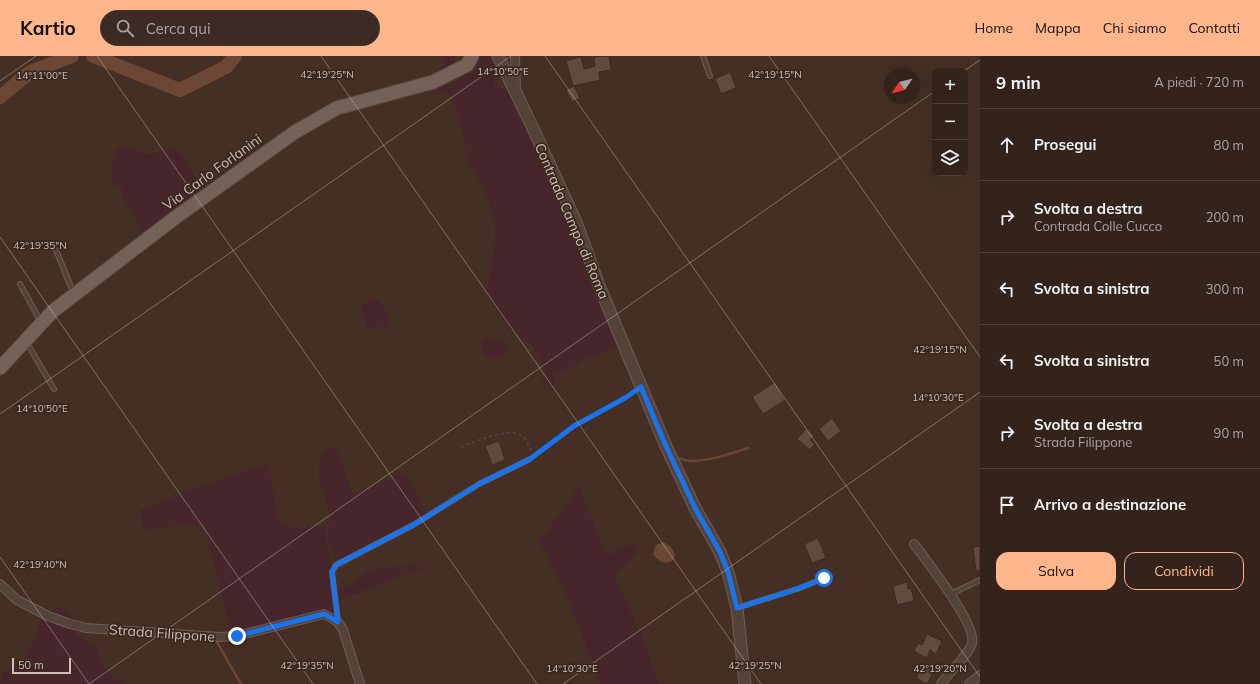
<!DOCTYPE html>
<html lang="it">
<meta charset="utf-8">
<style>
:root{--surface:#34231b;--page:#3c2b24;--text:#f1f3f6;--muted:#a9a4a3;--line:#4e403a;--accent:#ffb68b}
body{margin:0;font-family:Mulish,sans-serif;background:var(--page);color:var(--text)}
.controls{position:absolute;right:12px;top:12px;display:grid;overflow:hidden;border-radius:8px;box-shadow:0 4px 16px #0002}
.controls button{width:36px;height:36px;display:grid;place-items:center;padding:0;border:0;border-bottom:1px solid var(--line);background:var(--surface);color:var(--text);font:20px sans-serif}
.compass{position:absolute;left:884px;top:12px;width:36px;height:36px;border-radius:50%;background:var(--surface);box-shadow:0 4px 16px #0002;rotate:235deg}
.scale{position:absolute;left:12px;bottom:10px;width:59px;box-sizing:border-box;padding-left:4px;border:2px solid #cebfb7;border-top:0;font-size:11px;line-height:14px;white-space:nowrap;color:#cebfb7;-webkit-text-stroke:3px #3a271e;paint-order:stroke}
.stop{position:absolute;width:12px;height:12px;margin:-9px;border:3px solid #1a73e8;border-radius:50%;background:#fff}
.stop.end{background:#1a73e8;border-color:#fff;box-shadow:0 1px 4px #0008}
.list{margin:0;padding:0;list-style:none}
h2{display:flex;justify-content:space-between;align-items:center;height:52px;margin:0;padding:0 16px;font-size:17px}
h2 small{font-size:13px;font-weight:400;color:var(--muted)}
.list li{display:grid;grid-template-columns:26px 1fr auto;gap:12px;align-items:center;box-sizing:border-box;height:72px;padding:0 16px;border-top:1px solid var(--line)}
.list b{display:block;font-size:15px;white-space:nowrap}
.list p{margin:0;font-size:13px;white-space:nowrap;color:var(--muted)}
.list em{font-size:13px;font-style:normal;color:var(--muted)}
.actions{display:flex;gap:8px;padding:12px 16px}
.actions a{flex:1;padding:9px 0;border:1px solid var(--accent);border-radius:12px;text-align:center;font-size:14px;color:var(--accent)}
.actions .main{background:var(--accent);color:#111}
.icon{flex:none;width:22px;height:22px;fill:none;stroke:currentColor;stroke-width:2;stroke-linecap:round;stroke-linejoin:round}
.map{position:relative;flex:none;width:980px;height:628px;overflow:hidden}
header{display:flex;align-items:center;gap:24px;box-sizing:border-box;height:56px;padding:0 20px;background:var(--accent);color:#111}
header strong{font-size:19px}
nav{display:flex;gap:22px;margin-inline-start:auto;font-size:14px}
.search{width:280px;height:36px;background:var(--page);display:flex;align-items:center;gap:10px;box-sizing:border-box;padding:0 14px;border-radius:22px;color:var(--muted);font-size:15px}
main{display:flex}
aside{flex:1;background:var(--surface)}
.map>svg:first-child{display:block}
.green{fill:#46262a}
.water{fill:#6c4735}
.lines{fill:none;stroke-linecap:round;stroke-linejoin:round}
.stream{stroke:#6c4735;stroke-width:2.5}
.river{stroke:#6c4735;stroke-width:14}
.building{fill:#634a3e;stroke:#3c2920}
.service-casing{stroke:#6f5d55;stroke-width:6}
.minor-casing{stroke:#6f5d55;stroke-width:10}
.tertiary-casing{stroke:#6f5d55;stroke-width:13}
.primary-casing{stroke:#5e4c43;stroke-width:15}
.path{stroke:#604347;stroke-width:1.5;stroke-dasharray:3 3;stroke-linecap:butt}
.service{stroke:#554339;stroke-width:4}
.minor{stroke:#554339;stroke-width:8}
.tertiary{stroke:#554339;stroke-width:11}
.primary{stroke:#756157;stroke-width:13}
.route{stroke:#1a73e8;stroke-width:5}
.ticks{fill:none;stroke:#cebfb7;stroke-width:1;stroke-opacity:0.45}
.labels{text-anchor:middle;stroke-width:3.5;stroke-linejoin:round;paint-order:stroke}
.street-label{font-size:14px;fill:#cebfb7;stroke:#3a271e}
.ticks-label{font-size:10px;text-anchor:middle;fill:#cebfb7;stroke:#3a271e;stroke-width:3.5;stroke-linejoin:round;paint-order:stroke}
</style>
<header>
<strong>Kartio</strong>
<div class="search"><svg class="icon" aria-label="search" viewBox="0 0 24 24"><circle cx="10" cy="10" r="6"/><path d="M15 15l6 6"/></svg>Cerca qui</div>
<nav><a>Home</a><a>Mappa</a><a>Chi siamo</a><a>Contatti</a></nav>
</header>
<main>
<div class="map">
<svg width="980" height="628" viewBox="0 0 980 628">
<rect width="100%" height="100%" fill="#452f24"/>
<!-- green -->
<path class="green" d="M448,0H455V13L464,5L466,0H469C458,22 402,31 378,36L430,21L439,15Z
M479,0H495L494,28L498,32L510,34L515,43H511L518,51L539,92L622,290L585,302L576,309L555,318L554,323L555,328L550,330L538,329L542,326L547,316L530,287L508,272L487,235L495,185V165L483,130L467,105L461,67L450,38H427C449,28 468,23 479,0Z
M122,90C132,90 140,97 149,98C157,98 163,92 170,92C185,92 199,128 200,140L146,179L123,142V133L111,126L112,104L118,91Z
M371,243H377C383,250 390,261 389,270L368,272C362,260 355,250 371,243Z
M488,283C498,284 503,285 509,293C497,315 476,295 483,286C483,286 487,283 488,283Z
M335,390L353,439L405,417L427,457L407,470L361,492L337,505C333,498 328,488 328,479C328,472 330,465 329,458C327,445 320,430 319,419C318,407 322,393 335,390Z
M269,407L277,461C288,479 308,469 326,470V481L333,532L334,558L326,557L253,575L231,577L204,467L144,474L140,454L211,426Z
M579,430L607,500L635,486L639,495L614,520L643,583L659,628H601L568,542L538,483L550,472Z
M418,509L420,514L370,531L360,537L344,541L340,545L337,535C352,529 359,520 372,513Z
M59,551C76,559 75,561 76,579L95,590L103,608L113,622L127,628H0L3,615H9L28,599L41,564L52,554Z"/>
<!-- water -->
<path class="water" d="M663,486C669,488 680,499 672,505C666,510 656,503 653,498L656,489Z"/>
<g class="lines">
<!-- stream -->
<path class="stream" d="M679,402C694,411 732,397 748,392
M217,586L241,628"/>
<!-- river -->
<path class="river" d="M93,0L180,34L226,11L235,0
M0,41L30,16L72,0"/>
</g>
<!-- building -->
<path class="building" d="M609,0L611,14L599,16L600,24L573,30L566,5L581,1L584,13L595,10L594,1Z
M730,16L736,32L721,38L715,23Z
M574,30L580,42L572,46L566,34Z
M775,326L785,344L763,358L752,341Z
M832,362L841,375L828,385L819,373Z
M806,373L814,379L810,384L815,388L810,394L797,383Z
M499,385L505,404L492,409L485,390Z
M818,482L826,502L812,507L805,490L806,487Z
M980,490V515H976L973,491Z
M907,526L908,533L911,532L914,545L897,549L893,530Z
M927,578L942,585L936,598L930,594L927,602L914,595L918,587L922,589Z
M923,608L934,615L927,628L916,622Z"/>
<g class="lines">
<defs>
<path id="service" d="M703,0L710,20
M56,194L73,236
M20,228L41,266
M27,287L54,333
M951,538L980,524
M737,552L800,532L824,522
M338,565L332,516L336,509L415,468L479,428L530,403"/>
<path id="minor" d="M515,0L516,35
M914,488C926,504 977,569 972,587C969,599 948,617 941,628
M0,528L17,544L48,560L70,568L86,572L219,581L237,580L324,558L338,566L343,574L360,628
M969,628L980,619"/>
<path id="tertiary" d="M498,0L530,66L576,166L598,227L665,388L695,452L720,496L728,516L737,552L745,628"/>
<path id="primary" d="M0,312L53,255L176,161L295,76L337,52L433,26L467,9L472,0"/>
</defs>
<!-- service casing -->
<use href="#service" class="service-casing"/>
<!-- minor casing -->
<use href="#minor" class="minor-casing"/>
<!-- tertiary casing -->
<use href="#tertiary" class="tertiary-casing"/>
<!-- primary casing -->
<use href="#primary" class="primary-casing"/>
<!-- path -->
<path class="path" d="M461,391C474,386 509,371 521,379C526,383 530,391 532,397
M535,400L574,370L625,342L633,335"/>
<!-- service -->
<use href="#service" class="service"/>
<!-- minor -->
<use href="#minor" class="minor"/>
<!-- tertiary -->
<use href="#tertiary" class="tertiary"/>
<!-- primary -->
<use href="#primary" class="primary"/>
</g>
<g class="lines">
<!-- route -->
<path class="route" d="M237,580L324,558L338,566L332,516L336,509L415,468L479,428L530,403L574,370L625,342L641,331L665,388L695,452L720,496L728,516L737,552L800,532L824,522"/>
</g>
<!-- ticks -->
<path class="ticks" d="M97,0L537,628M321,0L761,628M545,0L980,621M769,0L980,301M964,15L980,4M0,25L36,0M0,181L313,628M0,358L511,0M0,501L89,628M89,628L935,35M563,628L980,336"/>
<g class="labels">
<!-- street labels -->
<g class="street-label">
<text transform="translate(212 116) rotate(-36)" y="5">Via Carlo Forlanini</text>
<text transform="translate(572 165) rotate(67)" y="5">Contrada Campo di Roma</text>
<text transform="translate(162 577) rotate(4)" y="5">Strada Filippone</text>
</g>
</g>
<g class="ticks-label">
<text x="503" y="19">14°10'50"E</text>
<text x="327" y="22">42°19'25"N</text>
<text x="775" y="22">42°19'15"N</text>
<text x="42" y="23">14°11'00"E</text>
<text x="40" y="193">42°19'35"N</text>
<text x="940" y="297">42°19'15"N</text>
<text x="938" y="345">14°10'30"E</text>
<text x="42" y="356">14°10'50"E</text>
<text x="40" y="512">42°19'40"N</text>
<text x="307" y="613">42°19'35"N</text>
<text x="755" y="613">42°19'25"N</text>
<text x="572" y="616">14°10'30"E</text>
<text x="940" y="616">42°19'20"N</text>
</g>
</svg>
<div class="controls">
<button>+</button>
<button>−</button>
<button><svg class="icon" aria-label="layers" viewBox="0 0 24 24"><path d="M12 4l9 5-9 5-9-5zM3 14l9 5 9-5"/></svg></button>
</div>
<svg class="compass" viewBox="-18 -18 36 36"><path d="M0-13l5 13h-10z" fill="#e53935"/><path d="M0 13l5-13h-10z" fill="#a9a4a3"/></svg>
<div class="scale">50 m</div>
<div class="stop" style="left:824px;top:522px"></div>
<div class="stop end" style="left:237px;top:580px"></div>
</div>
<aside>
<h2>9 min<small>A piedi · 720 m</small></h2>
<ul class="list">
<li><svg class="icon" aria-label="ahead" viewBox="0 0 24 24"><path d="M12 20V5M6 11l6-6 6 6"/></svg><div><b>Prosegui</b></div><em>80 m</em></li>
<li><svg class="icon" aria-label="right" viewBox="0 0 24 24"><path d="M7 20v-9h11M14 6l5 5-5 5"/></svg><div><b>Svolta a destra</b><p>Contrada Colle Cucco</p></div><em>200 m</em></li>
<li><svg class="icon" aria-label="left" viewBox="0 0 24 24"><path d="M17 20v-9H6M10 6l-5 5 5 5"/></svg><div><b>Svolta a sinistra</b></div><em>300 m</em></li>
<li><svg class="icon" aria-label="left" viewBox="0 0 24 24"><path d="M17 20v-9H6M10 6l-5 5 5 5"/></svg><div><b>Svolta a sinistra</b></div><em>50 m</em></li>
<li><svg class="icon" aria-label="right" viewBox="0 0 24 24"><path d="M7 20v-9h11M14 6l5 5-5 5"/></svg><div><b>Svolta a destra</b><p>Strada Filippone</p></div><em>90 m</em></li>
<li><svg class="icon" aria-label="arrive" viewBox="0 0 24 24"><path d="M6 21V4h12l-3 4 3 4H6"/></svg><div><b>Arrivo a destinazione</b></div></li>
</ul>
<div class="actions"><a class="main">Salva</a><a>Condividi</a></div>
</aside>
</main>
